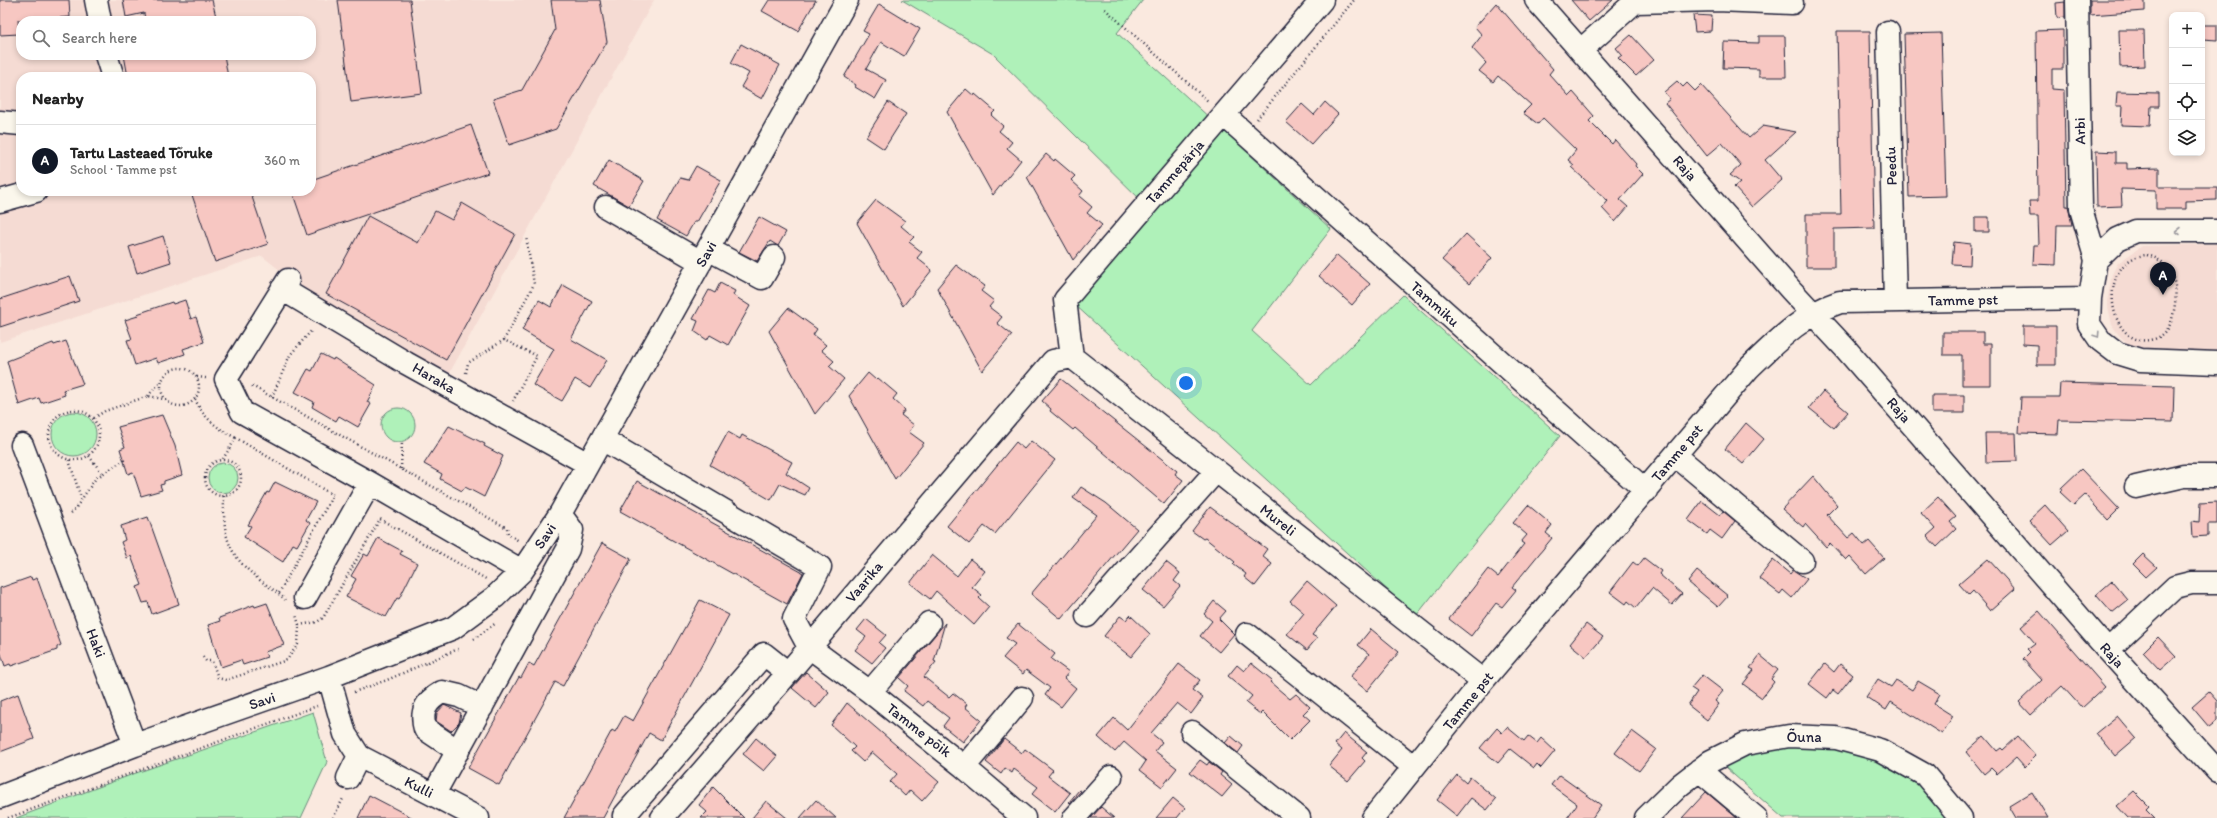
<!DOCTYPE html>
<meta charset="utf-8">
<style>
:root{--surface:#fff;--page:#f6f6f6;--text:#222;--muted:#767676;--line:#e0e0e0;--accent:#111827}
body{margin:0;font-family:Itim,sans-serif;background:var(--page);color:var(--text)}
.controls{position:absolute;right:12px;top:12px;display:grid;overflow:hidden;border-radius:8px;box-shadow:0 2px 6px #0003}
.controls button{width:36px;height:36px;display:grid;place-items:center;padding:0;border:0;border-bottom:1px solid var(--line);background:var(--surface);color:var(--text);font:20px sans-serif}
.you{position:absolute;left:1186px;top:383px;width:14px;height:14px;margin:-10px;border:3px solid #fff;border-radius:50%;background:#1a73e8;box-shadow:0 0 0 6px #1a73e833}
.badge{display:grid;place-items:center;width:26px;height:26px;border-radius:50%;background:var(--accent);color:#fff;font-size:13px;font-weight:700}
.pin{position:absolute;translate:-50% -33px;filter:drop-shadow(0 1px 2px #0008)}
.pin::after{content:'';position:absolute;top:21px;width:14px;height:12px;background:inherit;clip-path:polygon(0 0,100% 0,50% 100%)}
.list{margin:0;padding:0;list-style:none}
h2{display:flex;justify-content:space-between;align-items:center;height:52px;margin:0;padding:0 16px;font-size:17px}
h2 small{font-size:13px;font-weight:400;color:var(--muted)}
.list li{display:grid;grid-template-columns:26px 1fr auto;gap:12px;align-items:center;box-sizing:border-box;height:72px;padding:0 16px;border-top:1px solid var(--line)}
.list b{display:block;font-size:15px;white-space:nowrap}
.list p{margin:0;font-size:13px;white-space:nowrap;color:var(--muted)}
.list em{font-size:13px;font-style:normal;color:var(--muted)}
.icon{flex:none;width:22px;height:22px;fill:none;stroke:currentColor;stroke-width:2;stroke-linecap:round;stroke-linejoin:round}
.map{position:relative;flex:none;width:2217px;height:818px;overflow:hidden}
.search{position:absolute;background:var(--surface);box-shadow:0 2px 6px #0003;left:16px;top:16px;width:300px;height:44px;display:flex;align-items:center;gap:10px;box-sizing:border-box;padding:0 14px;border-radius:16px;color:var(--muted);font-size:15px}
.panel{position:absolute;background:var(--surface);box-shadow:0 2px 6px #0003;left:16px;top:72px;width:300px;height:124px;border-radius:16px}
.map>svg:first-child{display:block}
.built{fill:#f5dbd3;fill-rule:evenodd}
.green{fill:#aff1b9;stroke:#688a7a}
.building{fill:#f7c7c2;stroke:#22223b}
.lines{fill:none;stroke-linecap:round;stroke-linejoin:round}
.minor-casing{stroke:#22223b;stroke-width:25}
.path{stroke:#22223b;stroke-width:2.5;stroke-dasharray:1 3;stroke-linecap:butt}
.minor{stroke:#fbf7ec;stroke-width:22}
.oneway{stroke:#99979c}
.labels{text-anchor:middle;stroke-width:3.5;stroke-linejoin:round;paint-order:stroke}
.street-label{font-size:15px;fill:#22223b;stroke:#fbf7ec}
</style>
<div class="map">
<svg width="2217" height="818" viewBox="0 0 2217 818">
<rect width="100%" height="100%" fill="#fae9df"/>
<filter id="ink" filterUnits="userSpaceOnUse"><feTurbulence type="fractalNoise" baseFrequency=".025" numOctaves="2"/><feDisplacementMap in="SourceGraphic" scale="8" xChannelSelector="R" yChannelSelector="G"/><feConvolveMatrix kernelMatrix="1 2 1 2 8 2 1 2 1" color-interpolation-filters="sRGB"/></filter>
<g filter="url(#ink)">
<!-- built -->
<path class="built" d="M0,0H654L449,374L305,290L262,256L0,342ZM21,21H311V55H21ZM21,77H311V191H21Z
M2217,244V351L2141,348L2127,343L2118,334L2112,325L2107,302L2112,274L2118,263L2142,246Z"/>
<!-- green -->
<path class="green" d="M902,0H1143L1117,33L1331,229L1252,331L1311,385L1403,295L1560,436L1416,616L1074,304L1155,214L993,54Z
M381 425a17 17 0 1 1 34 0a17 17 0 1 1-34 0Z
M52 434a22 22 0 1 1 44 0a22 22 0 1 1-44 0Z
M208 478a15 15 0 1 1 30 0a15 15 0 1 1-30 0Z
M313,712L327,762L301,818H16L136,773Z
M1755,742L1884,750L1964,818H1783L1726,768L1719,756Z"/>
<!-- building -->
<path class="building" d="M0,0H69L70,17L18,20L19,34L0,35Z
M123,0H212L217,21H145L144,13L126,17Z
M338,0H410L422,93L351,102Z
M551,0H600L607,42L556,129L509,145L493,99L522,90L555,30Z
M769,0H816L798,31L762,11Z
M1571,0H1613L1589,21Z
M2090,0H2145V11L2090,15Z
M2065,2V17L2057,18L2056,3Z
M1496,3L1553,69L1549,74L1569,96L1573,92L1594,116L1589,121L1612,144L1615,140L1636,164L1635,166L1643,174L1620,200L1628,207L1615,222L1602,208L1608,201L1571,167L1574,165L1568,160L1576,150L1543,118L1538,124L1523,113L1531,105L1498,76L1493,82L1479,71L1486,63L1472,48L1482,35L1475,27Z
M879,4L920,29L904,56L881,42L866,69L886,80L875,99L855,87L856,85L844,77L869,34L863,31Z
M1693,15L1712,16L1711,31L1695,32Z
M2202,25H2217V40L2202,39Z
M2063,30V69H2052V89L2064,90L2066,206H2068L2072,225H2057L2056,265L2033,264L2034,245H2039L2038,216H2030L2029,201H2038L2036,31Z
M2119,30H2144L2145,66L2120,67Z
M1837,31H1870L1874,228L1834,229V267H1806V214H1841Z
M1941,33L1946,196L1909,197L1904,34Z
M1631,35L1654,60L1636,76L1618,58L1622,55L1616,48Z
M1759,36H1785L1786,77H1759V69L1723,68L1724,42L1759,43Z
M741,44L780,65L762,99L741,87L749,73L731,63Z
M124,55H224L228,77H128Z
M1677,81L1683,87L1687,83L1695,91L1701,85L1749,138L1763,126L1796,132L1765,160L1782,180L1752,207L1734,187L1740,182L1730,175L1741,165L1722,143L1707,156L1665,103L1670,99L1664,92Z
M966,89L974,96L975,94L995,111L991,115L1003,126L999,131L1012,142L1007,148L1021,160L993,195L947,112Z
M2117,92L2159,93V106H2151L2150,126L2121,125L2122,106H2116Z
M888,102L906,114L884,149L866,137Z
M1325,102L1338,114L1311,144L1286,122L1302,104L1314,115Z
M471,125L488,173L307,235L292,191H311V180Z
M2096,151L2116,152V163H2127V169L2159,168V187H2217V200L2186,201V209H2156V190L2121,189L2122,206L2097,207Z
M1046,154L1054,161L1055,159L1075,176L1071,180L1083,191L1079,196L1092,207L1087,213L1102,225L1073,260L1027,177Z
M609,160L644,181L629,206L594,186Z
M696,166L721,180L697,222H694L686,236L657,220L680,178L688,180Z
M204,191H250L268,244L215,262L192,195Z
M876,200L905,221L901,226L914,237L909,242L922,252L917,258L932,270L903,306L857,223Z
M462,203L515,234L446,360L326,294L368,216L418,243L435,211L452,220Z
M759,217L786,232L778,246L770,241L757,261L739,252Z
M1975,217H1989V232H1975Z
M1466,234L1492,258L1469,284L1442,260Z
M163,236L171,262L137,273L129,247Z
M1954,242L1971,244L1970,265L1952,264Z
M1337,255L1370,284L1352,305L1319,276Z
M956,265L985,286L981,291L994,301L989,307L1002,317L997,323L1012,335L982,371L937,288Z
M70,276L79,301L0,327V299Z
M720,283L735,291L733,295L750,306L728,345L710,335L707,340L694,331L698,321L693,319L709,290L715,293Z
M563,285L592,301L571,339L607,360L590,388L575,379L562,401L533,385L554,349L522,330L539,300L551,307Z
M185,300L191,319L196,317L204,342L183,349L185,354L158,363L156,358L135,365L127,340L132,339L125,320L138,316L137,314L172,302L173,304Z
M788,308L817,329L813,335L826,345L821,350L834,361L829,366L844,379L815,414L769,331Z
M2023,326H2056V365H2037V345L2023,344Z
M1943,332H1983V344H1991V385H1962V355H1943Z
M66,341L83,384L63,390L65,395L41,403L39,398L19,405L7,361L53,343L54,345Z
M321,354L333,360L334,358L376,385L367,402L371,404L358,427L339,416L336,421L312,407L314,402L295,392L308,369L312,371Z
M868,373L876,380L878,378L897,394L893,399L905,410L901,415L914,425L909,432L924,443L895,479L849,396Z
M1061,379L1177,471L1175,474L1183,480L1164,504L1075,428L1073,430L1050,411L1051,409L1042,401Z
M2060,383L2174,386L2173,422L2059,420L2058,434L2019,433L2021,397H2059Z
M1823,391L1848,412L1834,428L1809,408Z
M1932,395H1964V413H1932Z
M162,415L175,446L182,475L164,481V484L160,485L162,490L141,496L133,472L128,474L120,449L125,447L118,427Z
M1746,423L1764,439L1743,464L1725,449Z
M449,426L485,444L484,446L503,456L484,497L465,487L462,491L440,479L442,474L424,464Z
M728,432L740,439L742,435L792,462L786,473L809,488L805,495L780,484L771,500L710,465Z
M1985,433H2016L2017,461L1986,462Z
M1031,441L1055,460L995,534L984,526L969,544L947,526L1016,442L1024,449Z
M2081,469L2119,509L2108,520L2085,495L2074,505L2060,492L2062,490L2061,488Z
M1813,476L1837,505L1827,515L1848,538L1854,533L1864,545L1869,541L1884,558L1866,574L1850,556L1846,560L1830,543L1826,547L1805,524L1803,527L1782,509Z
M637,481L803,573L787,604L620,511Z
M275,482L316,502L306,520L310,523L297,546L293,544L283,562L244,537L251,526L248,525L267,492L269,493Z
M1081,487L1106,503L1137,529L1061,619L1031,594L1097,515L1073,498Z
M1938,497L1956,517L1950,522L1956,529L1937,547L1927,536L1935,529L1921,513Z
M1702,501L1720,515L1723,511L1735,521L1722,539L1710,530L1707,534L1688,520Z
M2217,502V524H2208V536L2193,537L2192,521L2199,522L2200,503Z
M1528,505L1552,525L1546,533L1552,538L1512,587L1516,590L1502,607L1496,603L1471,636L1449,619L1488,569L1498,577L1524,544L1521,542L1527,535L1513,523Z
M2045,505L2068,531L2052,545L2029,520Z
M1210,507L1267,549L1262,556L1272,564L1255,586L1244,577L1246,574L1233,564L1235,562L1205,538L1203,539L1192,531Z
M148,517L179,604L152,614L148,602L143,603L137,587L142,585L131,556L127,558L121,542L125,540L121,526Z
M378,538L402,551L400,554L417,563L399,599L397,598L386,617L346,597L356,579L351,576L364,554L368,556Z
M602,543L631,559L563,686L555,682L499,785L468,768L519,677L521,678L529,663L534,666Z
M2143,554L2157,567L2146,577L2133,564Z
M932,555L957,576L970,559L985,571L972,587L982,595L979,598L989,607L974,625L936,591L930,599L910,583Z
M1644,558L1661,571L1659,574L1682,594L1672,605L1652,588L1636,608L1628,601L1626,604L1610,592L1633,562L1638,566Z
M1988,559L2015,589L1990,611L1973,591L1969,595L1959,584Z
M1773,560L1790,574L1793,570L1807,579L1792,598L1783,590L1780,594L1759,578Z
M1166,562L1180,573L1174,581L1180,586L1163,606L1143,590Z
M1697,571L1728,596L1718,607L1688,582Z
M31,577L32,580L37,578L61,645L57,647V650L11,666L10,664L5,666L0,651V588Z
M1307,581L1336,606L1312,635L1317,638L1307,650L1287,634L1304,613L1290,601Z
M2112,581L2128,600L2112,613L2096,595Z
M700,600L729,615L661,740L649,733L603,818H564L612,730L615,732L624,716L633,721Z
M1214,601L1226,611L1219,619L1234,634L1219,652L1200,636L1212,621L1204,614Z
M267,603L284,645L265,652L267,657L243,665L241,660L221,667L208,625L220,621L219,618L254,605L255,607Z
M2039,611L2105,687L2082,708L2062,686L2031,715L2019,702L2042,680L2023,659L2030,652L2027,649L2035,643L2021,627Z
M1130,615L1150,634L1131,657L1104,636L1120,616L1126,620Z
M866,619L886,635L879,643L885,648L872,663L855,650L866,637L857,630Z
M945,623L934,661L936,662L924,677L949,697L953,693L967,704L965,707L981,720L963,742L943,726L949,718L927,701L923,706L904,691L908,686L899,678Z
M1018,624L1055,654L1051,659L1069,672L1064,678L1076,688L1061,707L1045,695L1050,688L1026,670L1023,674L1003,658L1015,644L1006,638Z
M1586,624L1603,637L1586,657L1570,644Z
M1371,629L1399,652L1367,691L1350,677L1369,654L1358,645Z
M2158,637L2176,656L2160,670L2143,652Z
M1760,655L1778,670L1771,679L1774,682L1762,698L1743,684L1754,670L1750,668Z
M1251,663L1272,680L1270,682L1290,699L1296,694L1310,707L1303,714L1310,720L1290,740L1262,712L1260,714L1246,703L1252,696L1228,676L1237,665L1244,671Z
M1179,664L1200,680L1192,690L1203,698L1191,714L1177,703L1151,733L1162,742L1155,751L1177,768L1162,787L1140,770L1146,761L1124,742L1115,752L1098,737L1114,718L1127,730Z
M1825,664L1834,672L1840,664L1853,675L1838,694L1833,690L1827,698L1809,684Z
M806,672L829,692L816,708L792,688Z
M1702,675L1723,691L1715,701L1719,704L1707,720L1688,705L1697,692L1691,688Z
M1878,679L1891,687L1896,680L1912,690L1918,681L1940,694L1934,704L1953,716L1942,734L1891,702L1886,710L1866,697Z
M2209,692L2217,701V721L2209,727L2192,707Z
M18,694L34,739L0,752V701Z
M847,703L939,782L922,801L910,790L905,796L890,782L897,774L872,752L863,762L851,751L855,747L831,725Z
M444,705L461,713L459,723L451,731L436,721L437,713Z
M2117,716L2136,738L2115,756L2096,733Z
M1507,727L1524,741L1528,736L1537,743L1541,738L1555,751L1541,768L1537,764L1534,768L1510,749L1498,763L1480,748L1497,728L1502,733Z
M1632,731L1656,749L1639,771L1615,753Z
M1344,733L1367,752L1362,758L1365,761L1348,781L1329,766L1342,750L1335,744Z
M1231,736L1243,746L1238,753L1225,743Z
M1984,736L1997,751L2001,748L2003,750L2018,736L2036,756L2025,767L2016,757L1997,774L1991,768L1984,774L1966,752Z
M756,738L777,756L764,771L743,754Z
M1004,739L1022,753L1025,749L1053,770L1048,776L1070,793L1055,812L1032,794L1038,787L1014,769L1012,773L1005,768L1001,774L986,762Z
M1200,760L1207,765L1209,762L1222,772L1220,775L1232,785L1222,797L1190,772Z
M1457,775L1466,783L1470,777L1496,799L1487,810L1471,798L1457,816L1437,800Z
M1559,775L1601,805L1592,818H1567L1577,804L1551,785Z
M713,787L744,818H701L707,812L699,805Z
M1079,790L1081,791L1070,803L1069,802Z
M2134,791L2149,806L2146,809L2155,818H2128L2117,806Z
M1706,792L1737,818H1682Z
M2032,792L2048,818H2016L2009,806Z
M369,795L413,818H358Z
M1173,798L1185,808L1177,818H1156Z
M816,800L836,818H800Z
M766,801L787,818H752Z
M1101,807L1114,818H1091Z"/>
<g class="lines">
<defs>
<path id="minor" d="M96,0L100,21
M1536,0L1791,290L1845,348L2108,650L2217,771
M2077,0L2081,209L2096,260
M1888,32L1895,301
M1581,50L1635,2L1717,0L1792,3
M106,55L113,77
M1224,115L1646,491
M0,122L21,124
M0,201L36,191
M606,207L701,262
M2217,231H2136L2118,239L2096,260L2090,298L2089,324L2100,340L2117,353L2140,360L2217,363
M708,249L762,278L774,257
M288,280L226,379L242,412L370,483L522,571
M282,289L406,363L588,464
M1072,357L1483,681
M1072,357L1065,300L1322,0
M602,439L820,567L794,619L809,647L870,692L964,767L1024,818
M22,445L135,745
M1675,455L1802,561
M2136,487L2184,476H2217
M305,598L370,483
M1087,616L1216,471
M1247,634L1414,767
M2108,650L2175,587L2191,583H2217
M329,677L345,734L359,756
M870,692L929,623
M1192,732L1299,818
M458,751L425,729C420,711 426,701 442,692L459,696L482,707
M359,756L478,818
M964,767L1022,698
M1699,770L1756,818
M348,778L359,756
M434,794L568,549L572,530L560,514
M0,797L135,745L329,677L453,628L495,597L522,571L560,514L847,0
M625,818L624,816L764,654L788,673
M662,818L788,673L1053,361L1072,357
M1074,818L1111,777
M1373,818L1483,681L1749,368C1777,341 1803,314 1840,302L2090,298
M1646,818L1680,785L1711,761L1745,744L1789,736L1836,738L1880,750L1925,775L1961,818"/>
</defs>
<!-- minor casing -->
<use href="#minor" class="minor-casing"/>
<!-- path -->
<path class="path" d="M1105,9L1209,102
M1257,119L1354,0
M2147,255C2178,263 2179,293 2172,319C2169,329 2164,336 2154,339C2107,353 2094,258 2147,255Z
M504,340L534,284L526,237
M161 387a19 19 0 1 1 38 0a19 19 0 1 1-38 0Z
M466,373L468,363L504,340L537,356L513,401
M197,377L206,378
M252,386L507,528L508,534L519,541
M148,396L160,382
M272,397L290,355L312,330
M195,399C204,419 217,428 236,438
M49 435a25 25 0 1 1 50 0a25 25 0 1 1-50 0Z
M94,418L105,411L148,396L164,399
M89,456L102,473
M223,459L236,438L333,495L279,593
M205 478a18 18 0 1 1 36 0a18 18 0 1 1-36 0Z
M69,460L81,498
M401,469L402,441
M224,496C223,538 227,554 261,581C269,587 278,592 285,600
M71,513L75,509L96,478L126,459
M299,625L317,622L323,618L380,519L486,579
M474,639L496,623
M203,657L206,661H212L218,678L226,680L287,660L298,644L299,625L296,615
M354,692L387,680L458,649
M8,818L317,706
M333,818L344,797"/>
<!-- minor -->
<use href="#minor" class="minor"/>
</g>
<!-- one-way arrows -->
<defs><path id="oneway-chevron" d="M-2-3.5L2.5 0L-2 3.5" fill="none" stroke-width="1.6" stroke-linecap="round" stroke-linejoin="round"/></defs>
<g class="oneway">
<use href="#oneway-chevron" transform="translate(2178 231) rotate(-180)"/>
<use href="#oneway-chevron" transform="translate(2097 335) rotate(57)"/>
</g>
</g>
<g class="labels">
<!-- street labels -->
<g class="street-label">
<text transform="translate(2080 131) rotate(-91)" y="5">Arbi</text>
<text transform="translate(1891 166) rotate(-92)" y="5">Peedu</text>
<text transform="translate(1685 168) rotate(49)" y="5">Raja</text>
<text transform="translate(1175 172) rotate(-49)" y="5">Tammepärja</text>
<text transform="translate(706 254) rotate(-61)" y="5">Savi</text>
<text transform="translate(1963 300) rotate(-1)" y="5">Tamme pst</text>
<text transform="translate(1435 304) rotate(42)" y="5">Tammiku</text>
<text transform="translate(434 378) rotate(30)" y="5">Haraka</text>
<text transform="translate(1899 410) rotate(49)" y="5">Raja</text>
<text transform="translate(1677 453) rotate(-50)" y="5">Tamme pst</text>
<text transform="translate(1278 520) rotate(38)" y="5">Mureli</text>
<text transform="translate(545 536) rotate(-57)" y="5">Savi</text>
<text transform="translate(864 582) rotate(-50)" y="5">Vaarika</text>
<text transform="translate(96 643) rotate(69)" y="5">Haki</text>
<text transform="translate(2112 655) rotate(48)" y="5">Raja</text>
<text transform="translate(262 701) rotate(-19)" y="5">Savi</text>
<text transform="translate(1468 701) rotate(-51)" y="5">Tamme pst</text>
<text transform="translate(919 730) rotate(38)" y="5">Tamme põik</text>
<text x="1804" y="742">Õuna</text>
<text transform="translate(419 787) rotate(27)" y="5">Kulli</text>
</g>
</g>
</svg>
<div class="controls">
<button>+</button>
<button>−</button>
<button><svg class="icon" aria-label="locate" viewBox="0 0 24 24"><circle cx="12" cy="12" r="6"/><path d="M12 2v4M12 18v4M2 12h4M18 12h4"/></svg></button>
<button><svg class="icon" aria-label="layers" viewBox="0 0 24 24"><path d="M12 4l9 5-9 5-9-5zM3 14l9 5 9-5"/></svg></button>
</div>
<div class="you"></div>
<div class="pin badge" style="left:2163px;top:295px">A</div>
<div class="search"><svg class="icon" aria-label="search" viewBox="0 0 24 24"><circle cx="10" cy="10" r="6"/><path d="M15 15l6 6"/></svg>Search here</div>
<section class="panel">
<h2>Nearby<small></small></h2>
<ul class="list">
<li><span class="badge">A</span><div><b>Tartu Lasteaed Tõruke</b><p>School · Tamme pst</p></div><em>360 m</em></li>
</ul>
</section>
</div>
